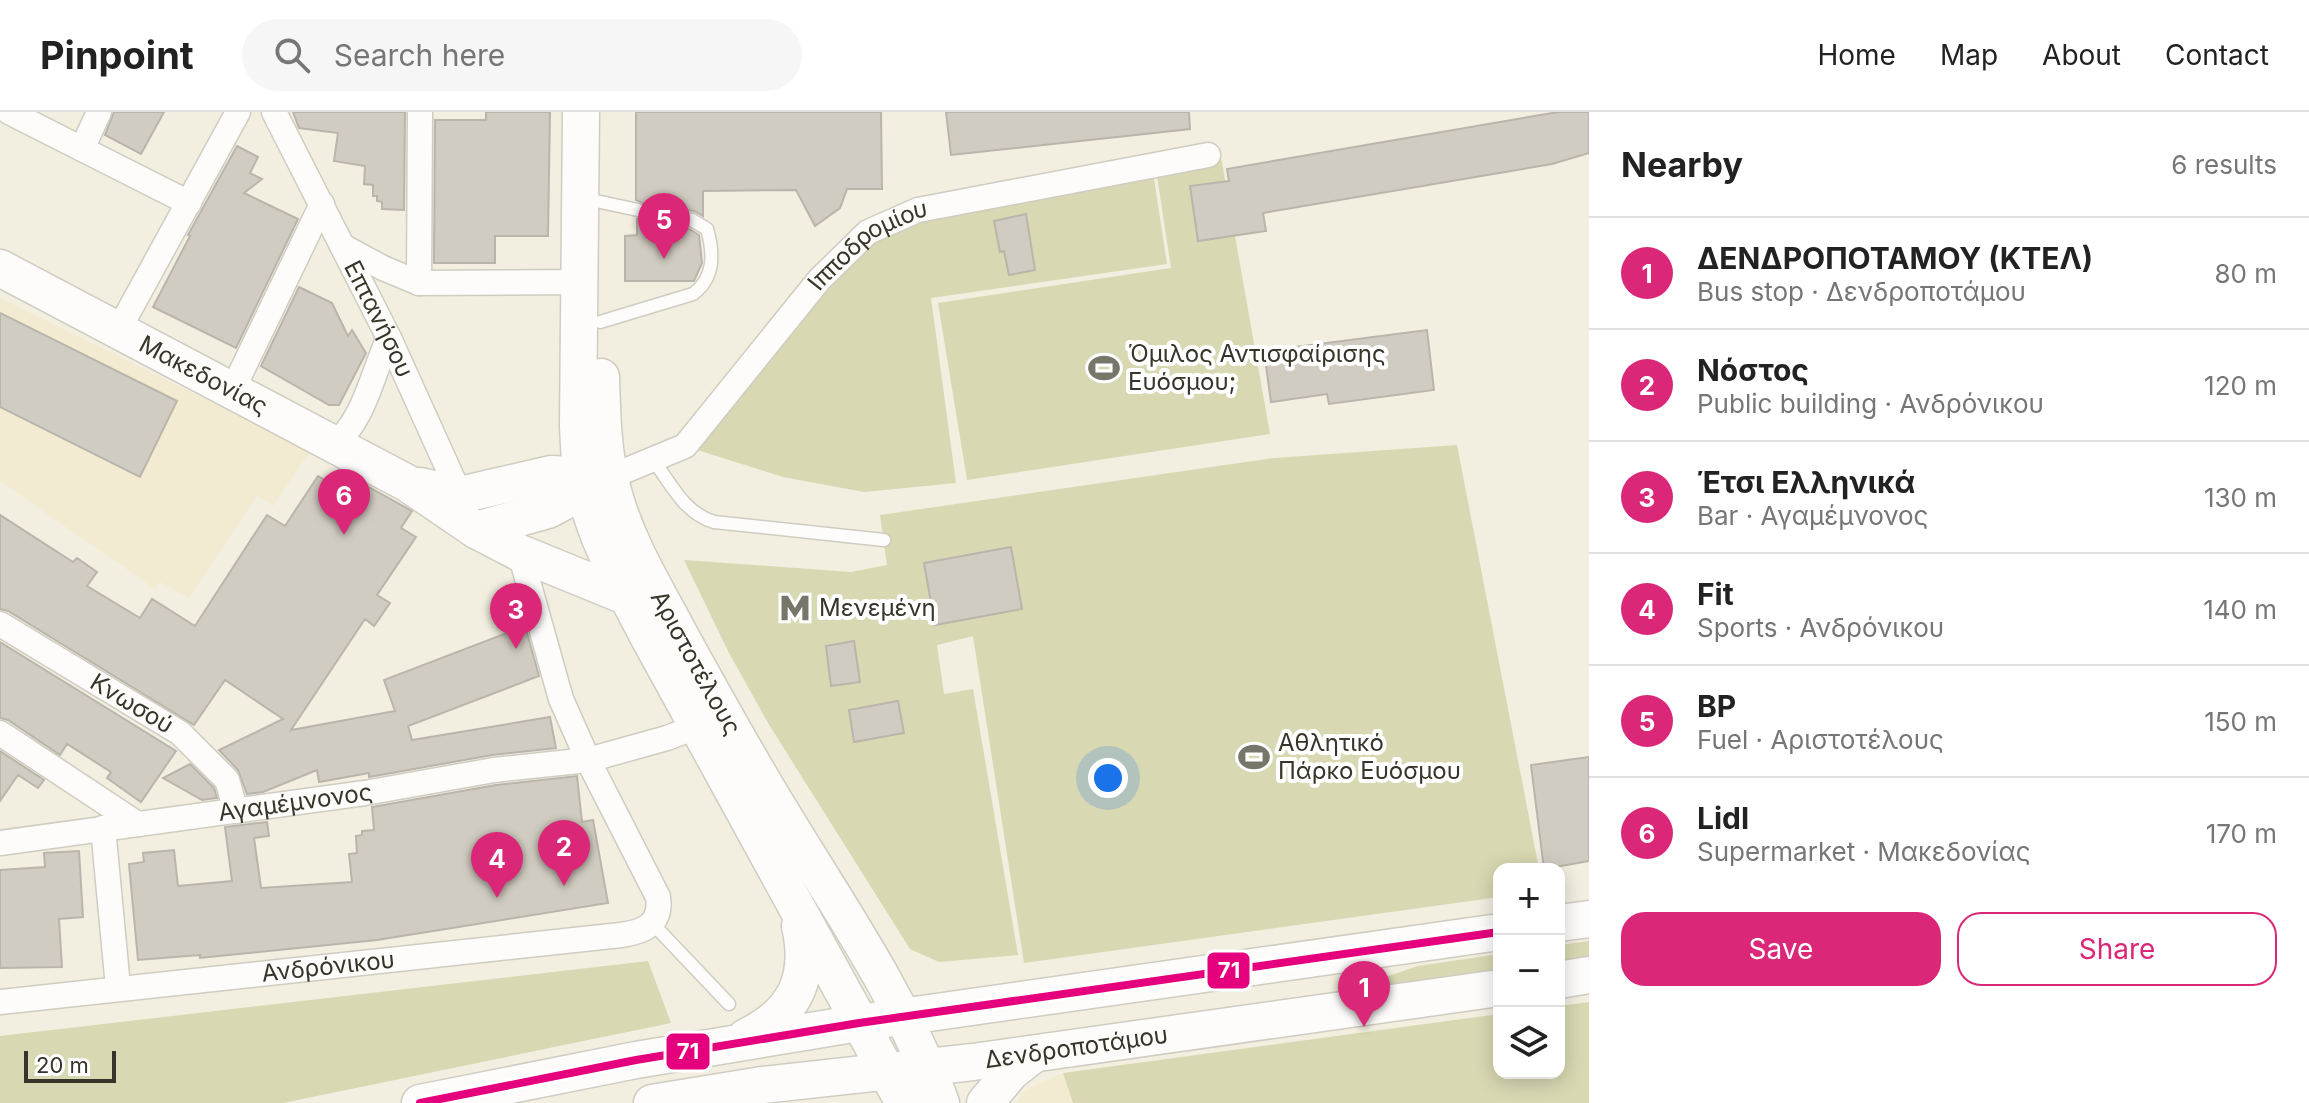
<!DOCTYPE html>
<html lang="en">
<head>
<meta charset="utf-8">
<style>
	:root { --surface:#fff; --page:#f6f6f6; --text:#222; --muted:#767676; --line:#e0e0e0; --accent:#db2777 }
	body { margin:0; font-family:Inter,sans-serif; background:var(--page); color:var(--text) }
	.controls { position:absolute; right:24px; bottom:24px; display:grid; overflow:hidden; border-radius:16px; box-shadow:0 4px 20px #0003 }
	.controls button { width:72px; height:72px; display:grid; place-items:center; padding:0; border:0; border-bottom:2px solid var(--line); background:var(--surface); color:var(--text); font:40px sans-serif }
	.scale { position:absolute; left:24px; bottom:20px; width:92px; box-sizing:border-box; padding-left:8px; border:4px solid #37352a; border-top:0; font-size:22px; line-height:28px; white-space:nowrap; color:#37352a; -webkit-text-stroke:6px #fff; paint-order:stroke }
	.you { position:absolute; left:1108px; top:666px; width:28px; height:28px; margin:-20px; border:6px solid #fff; border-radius:50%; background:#1a73e8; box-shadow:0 0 0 12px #1a73e833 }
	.badge { display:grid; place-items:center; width:52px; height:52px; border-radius:50%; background:var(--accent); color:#fff; font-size:26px; font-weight:700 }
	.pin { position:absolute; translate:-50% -66px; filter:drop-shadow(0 2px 4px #0008) }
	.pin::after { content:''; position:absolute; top:42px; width:28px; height:24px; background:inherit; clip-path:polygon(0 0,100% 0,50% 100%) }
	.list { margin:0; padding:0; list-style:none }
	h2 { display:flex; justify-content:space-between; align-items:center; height:104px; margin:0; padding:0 32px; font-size:34px }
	h2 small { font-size:26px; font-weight:400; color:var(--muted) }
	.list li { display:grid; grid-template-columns:52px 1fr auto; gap:24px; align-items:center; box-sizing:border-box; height:112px; padding:0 32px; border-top:2px solid var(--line) }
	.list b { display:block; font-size:30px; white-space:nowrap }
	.list p { margin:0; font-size:26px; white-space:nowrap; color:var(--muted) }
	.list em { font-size:26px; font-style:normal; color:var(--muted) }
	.actions { display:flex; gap:16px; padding:24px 32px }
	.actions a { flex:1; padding:18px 0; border:2px solid var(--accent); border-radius:24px; text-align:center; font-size:28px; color:var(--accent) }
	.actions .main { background:var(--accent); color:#fff }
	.icon { flex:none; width:44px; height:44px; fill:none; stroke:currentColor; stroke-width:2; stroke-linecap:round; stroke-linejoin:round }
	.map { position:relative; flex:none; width:1589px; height:991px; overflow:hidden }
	header { display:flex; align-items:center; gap:48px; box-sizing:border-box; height:112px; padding:0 40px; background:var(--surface); border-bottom:2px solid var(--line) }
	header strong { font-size:38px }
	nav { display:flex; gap:44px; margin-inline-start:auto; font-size:28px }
	.search { width:560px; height:72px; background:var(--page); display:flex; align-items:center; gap:20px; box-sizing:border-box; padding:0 28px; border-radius:44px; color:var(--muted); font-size:30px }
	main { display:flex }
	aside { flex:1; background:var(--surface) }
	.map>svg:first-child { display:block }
	.built { fill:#f2ebd2 }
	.green { fill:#d8d8b2 }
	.building { fill:#d1ccc1; stroke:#bab5ab; stroke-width:2 }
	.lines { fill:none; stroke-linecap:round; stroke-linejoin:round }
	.lane-casing { stroke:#cfccc1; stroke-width:15 }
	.street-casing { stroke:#cfccc1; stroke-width:27 }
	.secondary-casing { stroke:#cfccc1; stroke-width:39 }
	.lane { stroke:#fdfcfa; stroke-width:12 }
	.street { stroke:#fdfcfa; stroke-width:24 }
	.secondary { stroke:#fdfcfa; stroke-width:36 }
	.bus-1-casing { stroke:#fff; stroke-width:14 }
	.bus-1 { stroke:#e5007d; stroke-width:8 }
	.labels { text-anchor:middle; stroke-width:8; stroke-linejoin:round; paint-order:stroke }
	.street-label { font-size:24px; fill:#37352a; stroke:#fff }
	.poi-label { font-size:24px; fill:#37352a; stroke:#fff; text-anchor:start }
	.line-badge { stroke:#fff; stroke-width:3 }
	.badge-label { font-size:22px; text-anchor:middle; font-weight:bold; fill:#fff }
</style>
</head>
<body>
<header>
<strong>Pinpoint</strong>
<div class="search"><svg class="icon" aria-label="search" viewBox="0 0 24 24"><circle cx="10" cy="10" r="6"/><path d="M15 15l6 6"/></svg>Search here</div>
<nav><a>Home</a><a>Map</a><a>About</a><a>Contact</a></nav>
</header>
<main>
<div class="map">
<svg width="1589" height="991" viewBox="0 0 1589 991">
	<rect width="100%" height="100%" fill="#f2eee0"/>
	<path class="built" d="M0 186 310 339 273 394 257 384 189 486 160 470 155 477 0 369Z
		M1063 961 1073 991H1016L1025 978Z"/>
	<path class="green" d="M1221 45 1270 322 967 368 938 191 1171 156 1156 57Z
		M1152 54 1167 152 931 186 956 371 864 380 783 365 685 334 868 120Z
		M1457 333 1539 757H1499V785L1024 851 973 524 937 533 944 582 973 577 1018 843 939 850 910 837 768 611 728 539 684 448 851 460 887 453 880 403 1274 346Z
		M1589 829V846L1559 850V833Z
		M1499 842V858L1344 879 1418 854Z
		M648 849 671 911 283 991H0V924Z
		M1589 890V991H1073L1063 961 1499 902V961H1559V894Z"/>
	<path class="building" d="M114 0H164L141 42 105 23Z
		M293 0H405L404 98 382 97V90L377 89V84H373V73L364 72 365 54 334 49 338 21 299 16Z
		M486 0H550L548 124H495V151H434L435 8H486Z
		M636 0H881L882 77H847L840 96 815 114 796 78 703 79V104L694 99 670 95 663 98 660 103 664 111 689 117 699 123 702 151 694 169H625V124L637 123V107L644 105 647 99 645 92 636 88Z
		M946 0H1189L1190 17 951 43Z
		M1558 0H1589V41L1552 52 1263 101 1266 119 1198 129 1190 74 1229 69 1227 57Z
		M237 34 258 45 250 61 262 67 244 81 298 107 236 236 153 195 190 124 188 123Z
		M1026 102 1035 158 1009 163 1004 139 1000 140 994 109Z
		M299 175 332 191 348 224 352 218 366 241 339 293H329L261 254Z
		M0 201 177 289 140 365 0 295Z
		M1427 218 1434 278 1329 292 1327 282 1271 290 1264 239Z
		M338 358 412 399 401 416 416 425 377 483 390 491 374 514 365 507 291 618 395 599 384 568 525 514 539 564 408 614 412 628 550 605 556 636 492 643 369 665V661L319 670 317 658 263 680 247 682 238 658 219 638 283 607 225 568 194 613 8 499 0 497V403L73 450 77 446 97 460 87 474 140 506 152 487 195 514 267 403 285 414 318 364 330 371Z
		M1011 435 1022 497 935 513 924 451Z
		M854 529 860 570 831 574 826 534Z
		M0 530 176 639 141 690 107 666 111 660 67 632 60 643 8 608 0 606Z
		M898 589 904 621 854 630 849 598Z
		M0 639 44 668 38 676 18 663 0 689Z
		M1589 645V749L1544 757 1531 653Z
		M190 652 214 676 217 686 202 688 163 666Z
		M577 664 582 710 593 708 608 791 377 828 200 846V843L138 848 129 752 144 750 143 741 174 738 178 774 232 769 225 715 267 710 269 724 254 726 261 776 352 770 349 742 357 741 356 724 362 723V719L374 718 372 695 496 673Z
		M79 739 83 805 59 807 62 855 0 856V758L45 755 44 741Z"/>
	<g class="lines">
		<defs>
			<path id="lane" d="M582 86 638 98
				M600 210 693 182C715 166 714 141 707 117L692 108 669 104
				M654 349C671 372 684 401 714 410L884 428
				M653 812 729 892"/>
			<g id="street">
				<path d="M9 0 189 91"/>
				<path id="s1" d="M274 0 389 226 460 383"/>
				<path d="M82 37 99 0"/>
				<path d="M342 134 383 156 419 171 580 170"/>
				<path d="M419 171 420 0"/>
				<path d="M118 219 238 0"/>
				<path d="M232 279 322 92"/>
				<path d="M334 332C364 310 373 259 389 226"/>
				<path id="s2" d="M610 365 685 334 819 168 868 120 918 98 1208 43"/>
				<path id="s3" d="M0 512 180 621 227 668 236 699"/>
				<path d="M0 621 136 711"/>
				<path d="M103 716 118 875"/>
				<path id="s4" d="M0 731 365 681 494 658 588 648 667 626 709 610"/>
				<path id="s5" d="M0 890 621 823C644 820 662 812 658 785L588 648 561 587 520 441"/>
			</g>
			<g id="secondary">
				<path d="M581 0 578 314C579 330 579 347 582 364 591 420 622 474 648 524L904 991"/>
				<path id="s6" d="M0 156 407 371 476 418 520 441 628 485"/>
				<path id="s7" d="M601 265C602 303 603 343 613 379 627 432 657 479 682 527 714 585 746 643 781 700 838 794 903 887 941 991"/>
				<path d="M420 374 460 383 551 362 606 365"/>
				<path d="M476 418 548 398 604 368"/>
				<path d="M1559 811 1589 807"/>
				<path d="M1559 868 1589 863"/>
				<path d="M746 925C794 902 812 867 800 814"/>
				<path d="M420 991 636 948 859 911 1499 820"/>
				<path id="s8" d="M652 991 762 973 973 950 1499 876"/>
				<path d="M985 991 1011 960 1034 942"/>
			</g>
		</defs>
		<use href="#lane" class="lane-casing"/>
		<use href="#street" class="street-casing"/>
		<use href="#secondary" class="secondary-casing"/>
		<use href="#lane" class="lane"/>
		<use href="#street" class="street"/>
		<use href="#secondary" class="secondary"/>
		<defs>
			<path id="bus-1" d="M420 991 636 948 859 911 1499 820"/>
		</defs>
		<use href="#bus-1" class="bus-1-casing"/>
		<use href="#bus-1" class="bus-1"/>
	</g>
	<defs>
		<symbol id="stadium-bare" viewBox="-9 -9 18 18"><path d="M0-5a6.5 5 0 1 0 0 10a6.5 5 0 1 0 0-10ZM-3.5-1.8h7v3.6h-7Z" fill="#78766a" stroke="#fff" stroke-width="2.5" paint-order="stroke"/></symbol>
		<symbol id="metro-bare" viewBox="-9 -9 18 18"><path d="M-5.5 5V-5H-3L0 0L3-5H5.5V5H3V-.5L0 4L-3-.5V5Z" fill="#78766a" stroke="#fff" stroke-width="2.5" paint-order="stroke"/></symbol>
	</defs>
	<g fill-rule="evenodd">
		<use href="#stadium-bare" x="1082" y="234" width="44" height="44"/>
		<use href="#metro-bare" x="773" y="474" width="44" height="44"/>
		<use href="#stadium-bare" x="1232" y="623" width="44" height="44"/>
	</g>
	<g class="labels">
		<g class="street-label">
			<text dy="8" stroke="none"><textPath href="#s2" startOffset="356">Ιπποδρομίου</textPath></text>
			<text dy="8" stroke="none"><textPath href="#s1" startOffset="232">Επτανήσου</textPath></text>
			<text dy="8" stroke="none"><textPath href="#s6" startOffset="230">Μακεδονίας</textPath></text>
			<text dy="8" stroke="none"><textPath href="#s7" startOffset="306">Αριστοτέλους</textPath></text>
			<text dy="8" stroke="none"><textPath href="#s3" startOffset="154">Κνωσού</textPath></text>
			<text dy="8" stroke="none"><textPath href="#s4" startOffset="298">Αγαμέμνονος</textPath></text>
			<text dy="8" stroke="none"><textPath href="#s5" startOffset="330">Ανδρόνικου</textPath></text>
			<text dy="8" stroke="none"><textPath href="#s8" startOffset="428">Δενδροποτάμου</textPath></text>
		</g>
		<g class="poi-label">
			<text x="1128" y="250">Όμιλος Αντισφαίρισης<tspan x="1128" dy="28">Ευόσμου;</tspan></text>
			<text x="819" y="504">Μενεμένη</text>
			<text x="1278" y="639">Αθλητικό<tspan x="1278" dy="28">Πάρκο Ευόσμου</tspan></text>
		</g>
	</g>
	<g class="line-badge">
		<rect x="1206" y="839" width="45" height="39" rx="8" fill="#e5007d"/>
		<rect x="665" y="920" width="46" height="39" rx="8" fill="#e5007d"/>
	</g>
	<g class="badge-label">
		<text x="1229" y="866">71</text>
		<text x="688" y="947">71</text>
	</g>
</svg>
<div class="controls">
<button>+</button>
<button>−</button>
<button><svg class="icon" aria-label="layers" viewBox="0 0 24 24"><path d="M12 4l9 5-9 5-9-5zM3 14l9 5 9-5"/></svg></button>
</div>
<div class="scale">20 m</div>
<div class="you"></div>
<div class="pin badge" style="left:1364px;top:915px">1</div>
<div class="pin badge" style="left:564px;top:774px">2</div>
<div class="pin badge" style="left:516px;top:537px">3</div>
<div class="pin badge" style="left:497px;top:786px">4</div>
<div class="pin badge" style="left:664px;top:147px">5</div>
<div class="pin badge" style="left:344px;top:423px">6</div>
</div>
<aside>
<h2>Nearby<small>6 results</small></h2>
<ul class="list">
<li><span class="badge">1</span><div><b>ΔΕΝΔΡΟΠΟΤΑΜΟΥ (ΚΤΕΛ)</b><p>Bus stop · Δενδροποτάμου</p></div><em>80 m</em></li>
<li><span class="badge">2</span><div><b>Νόστος</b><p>Public building · Ανδρόνικου</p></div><em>120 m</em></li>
<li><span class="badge">3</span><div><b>Έτσι Ελληνικά</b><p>Bar · Αγαμέμνονος</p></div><em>130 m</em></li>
<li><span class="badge">4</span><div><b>Fit</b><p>Sports · Ανδρόνικου</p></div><em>140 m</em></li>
<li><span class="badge">5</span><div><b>BP</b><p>Fuel · Αριστοτέλους</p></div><em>150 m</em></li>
<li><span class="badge">6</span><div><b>Lidl</b><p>Supermarket · Μακεδονίας</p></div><em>170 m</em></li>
</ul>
<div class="actions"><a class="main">Save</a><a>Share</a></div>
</aside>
</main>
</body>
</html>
